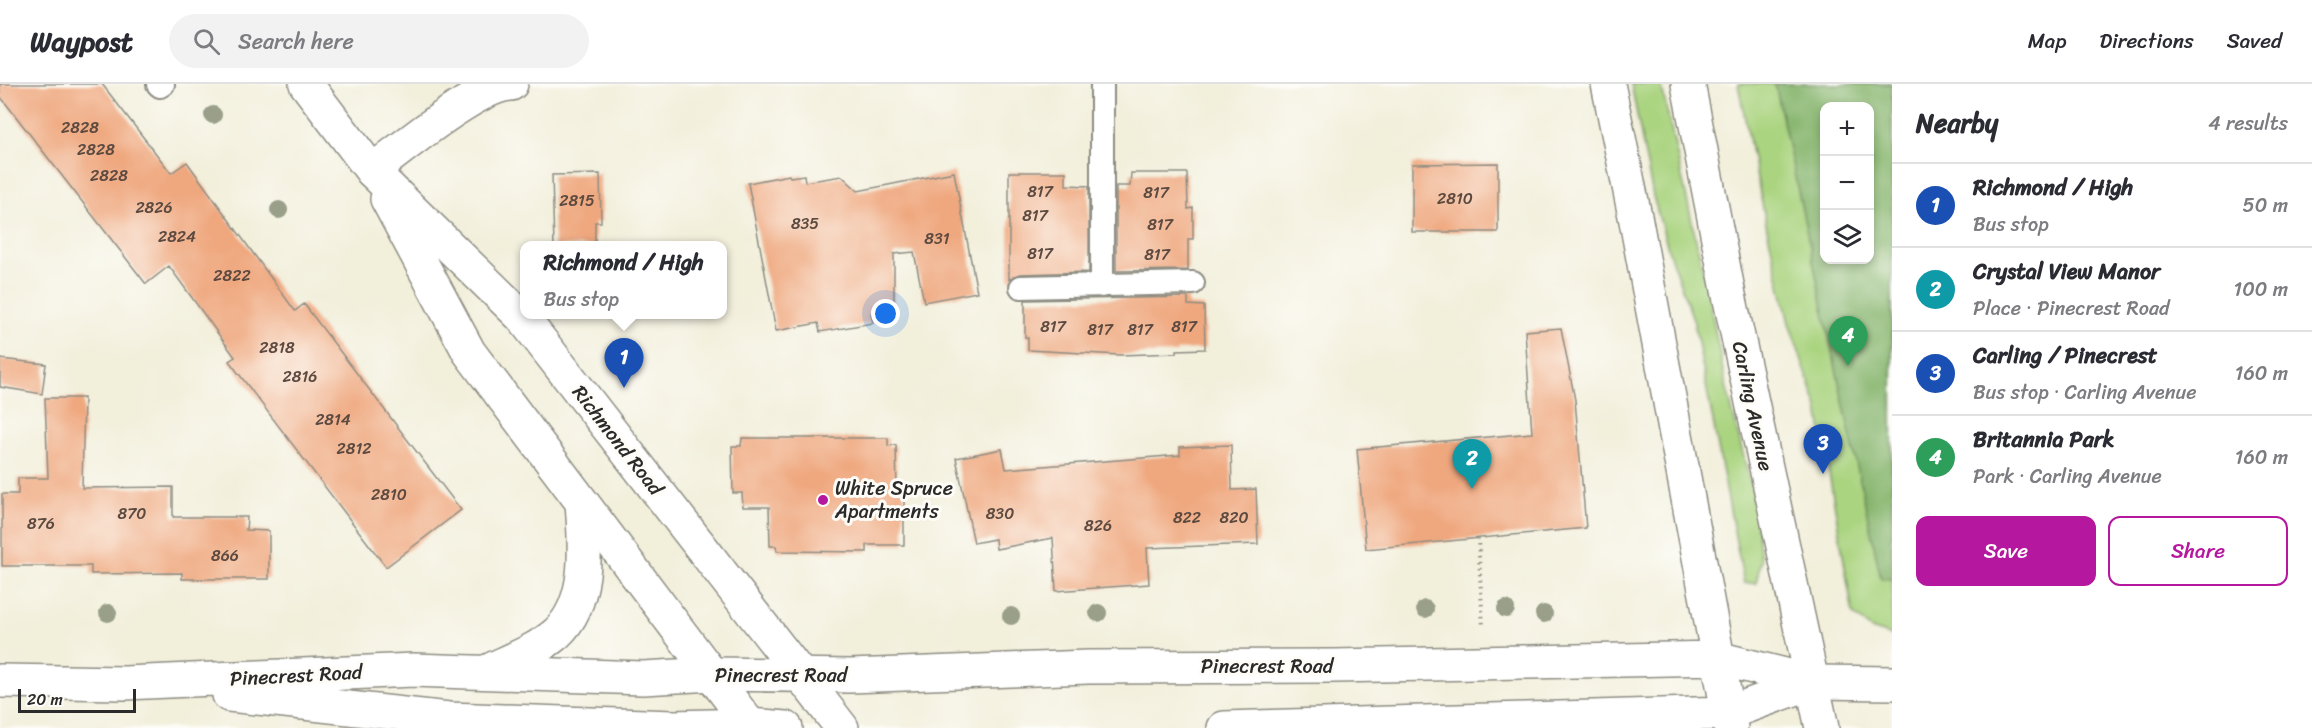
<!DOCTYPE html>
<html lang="en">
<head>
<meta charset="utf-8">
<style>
	:root { --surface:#fff; --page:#f2f2f3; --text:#2b2b33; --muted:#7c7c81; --line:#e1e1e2; --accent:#b5179e }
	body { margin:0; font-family:Sriracha,sans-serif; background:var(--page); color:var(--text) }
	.controls { position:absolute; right:18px; top:18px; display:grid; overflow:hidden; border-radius:12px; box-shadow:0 3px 9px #0003 }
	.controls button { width:54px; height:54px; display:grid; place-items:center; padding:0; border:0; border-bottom:2px solid var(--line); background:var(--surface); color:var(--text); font:30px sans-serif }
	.scale { position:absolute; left:18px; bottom:15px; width:118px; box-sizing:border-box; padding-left:6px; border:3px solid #2b2b2b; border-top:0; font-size:16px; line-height:21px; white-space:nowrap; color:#2b2b2b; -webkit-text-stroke:4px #fdfcf7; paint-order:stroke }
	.you { position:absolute; left:886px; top:230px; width:21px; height:21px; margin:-15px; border:4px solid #fff; border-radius:50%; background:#1a73e8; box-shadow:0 0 0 9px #1a73e833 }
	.badge { display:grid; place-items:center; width:39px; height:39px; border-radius:50%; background:var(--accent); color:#fff; font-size:20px; font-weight:700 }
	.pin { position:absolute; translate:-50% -50px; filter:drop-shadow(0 2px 3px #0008) }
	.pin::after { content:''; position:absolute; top:32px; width:21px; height:18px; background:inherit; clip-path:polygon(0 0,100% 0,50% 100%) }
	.popup { position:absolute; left:520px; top:157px; width:207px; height:78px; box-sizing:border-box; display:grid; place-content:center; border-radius:12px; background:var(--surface); filter:drop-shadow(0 2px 4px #0005); font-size:20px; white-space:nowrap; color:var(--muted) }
	.popup b { font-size:22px; color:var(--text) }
	.popup::after { content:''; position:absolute; left:50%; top:100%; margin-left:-12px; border:12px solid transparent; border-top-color:var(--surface) }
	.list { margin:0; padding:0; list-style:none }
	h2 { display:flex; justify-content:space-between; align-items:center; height:78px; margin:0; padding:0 24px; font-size:26px }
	h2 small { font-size:20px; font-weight:400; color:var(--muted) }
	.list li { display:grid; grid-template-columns:39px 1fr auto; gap:18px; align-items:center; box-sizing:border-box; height:84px; padding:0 24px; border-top:2px solid var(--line) }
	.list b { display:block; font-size:22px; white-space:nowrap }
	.list p { margin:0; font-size:20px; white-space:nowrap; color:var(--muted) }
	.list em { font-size:20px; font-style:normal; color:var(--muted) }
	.actions { display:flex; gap:12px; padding:18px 24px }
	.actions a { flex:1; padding:14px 0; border:2px solid var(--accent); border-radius:12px; text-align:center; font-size:21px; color:var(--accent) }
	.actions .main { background:var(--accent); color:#fff }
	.icon { flex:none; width:33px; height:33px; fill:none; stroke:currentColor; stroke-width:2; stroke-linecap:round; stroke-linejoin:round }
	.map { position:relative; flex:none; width:1892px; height:644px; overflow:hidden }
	header { display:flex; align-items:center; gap:36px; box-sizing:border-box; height:84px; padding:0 30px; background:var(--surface); border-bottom:2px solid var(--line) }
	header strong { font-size:28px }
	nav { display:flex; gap:33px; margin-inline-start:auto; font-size:21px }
	.search { width:420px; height:54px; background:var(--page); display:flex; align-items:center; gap:15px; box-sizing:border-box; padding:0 21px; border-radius:33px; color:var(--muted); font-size:22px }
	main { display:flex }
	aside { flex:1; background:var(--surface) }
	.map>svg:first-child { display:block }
	.green { fill:#aad480; stroke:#6a8056; stroke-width:1.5; fill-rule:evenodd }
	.forest { fill:#87b66e; stroke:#59704c; stroke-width:1.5; fill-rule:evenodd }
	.building { fill:#efa77e }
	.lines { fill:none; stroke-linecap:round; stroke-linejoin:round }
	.service-casing { stroke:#8e8d83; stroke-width:26 }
	.minor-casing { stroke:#8e8d83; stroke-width:36 }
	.secondary-casing { stroke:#8e8d83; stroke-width:36 }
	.primary-casing { stroke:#8e8d83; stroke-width:36 }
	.path { stroke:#8e8d83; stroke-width:4; stroke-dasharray:1.5 4.5; stroke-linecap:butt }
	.service { stroke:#fff; stroke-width:22 }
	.minor { stroke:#fff; stroke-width:33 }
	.secondary { stroke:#fff; stroke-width:33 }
	.primary { stroke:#fff; stroke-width:33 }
	.tree { fill:#999f88 }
	.poi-dot { fill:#b5179e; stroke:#fdfcf7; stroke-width:2 }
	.labels { text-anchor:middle; stroke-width:6; stroke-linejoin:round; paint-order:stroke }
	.number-label { font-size:16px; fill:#5c4a40 }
	.street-label { font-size:20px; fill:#2b2b2b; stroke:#fdfcf7 }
	.poi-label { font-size:20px; fill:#2b2b2b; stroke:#fdfcf7; text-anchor:start }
</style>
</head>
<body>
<header>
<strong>Waypost</strong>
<div class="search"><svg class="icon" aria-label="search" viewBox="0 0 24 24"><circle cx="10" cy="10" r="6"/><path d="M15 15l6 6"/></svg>Search here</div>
<nav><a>Map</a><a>Directions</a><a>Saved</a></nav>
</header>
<main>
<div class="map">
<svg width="1892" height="644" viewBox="0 0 1892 644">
	<rect width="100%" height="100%" fill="#fdfcf7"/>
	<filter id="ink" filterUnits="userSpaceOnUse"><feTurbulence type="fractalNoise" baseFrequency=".0167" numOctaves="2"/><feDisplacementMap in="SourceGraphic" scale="12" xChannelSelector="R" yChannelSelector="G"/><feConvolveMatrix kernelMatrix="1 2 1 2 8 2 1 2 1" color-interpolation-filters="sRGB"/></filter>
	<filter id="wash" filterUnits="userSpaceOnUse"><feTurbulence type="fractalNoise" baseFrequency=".008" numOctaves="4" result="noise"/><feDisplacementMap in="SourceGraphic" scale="24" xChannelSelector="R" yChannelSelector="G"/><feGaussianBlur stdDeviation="1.35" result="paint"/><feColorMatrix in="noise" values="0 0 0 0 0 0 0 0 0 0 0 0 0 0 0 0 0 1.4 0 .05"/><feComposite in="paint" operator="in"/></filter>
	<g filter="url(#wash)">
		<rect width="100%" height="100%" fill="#f2efdb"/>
		<path class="green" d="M1631 0H1661L1706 200 1725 297 1754 415 1761 477 1756 499H1744L1694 238 1669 168 1653 112Z
			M1738 0H1892V552L1871 545 1853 530 1818 324 1789 239 1768 149ZM1824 22H1870V176H1824Z"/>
		<path class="forest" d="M1775 0H1892V495H1881ZM1824 22H1870V176H1824Z"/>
		<g id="blocks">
			<path class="building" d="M0 0H102L171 89 187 78 295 227 304 220 461 426 386 483 229 277 235 273 169 182 146 200 0 12Z
				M1498 79V148H1412V80Z
				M954 88 977 208 924 218 914 168 894 170V224L871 229 873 239 820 248 818 239 776 247 748 99 789 91 790 93 804 91 805 98 842 92 858 107Z
				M1009 88H1066V101L1089 102V188L1021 190 1014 192 1009 196Z
				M1131 89H1187L1188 125 1193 124V155H1188V186L1116 187V102H1130Z
				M600 90 601 138H595V162H554L552 91Z
				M1188 213V221L1204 222 1205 265 1177 266V269L1120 271 1028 266V254L1025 253V216Z
				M1561 244 1575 316 1586 444 1366 465 1357 365 1532 349 1525 247Z
				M0 275 46 280 42 310 0 303Z
				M45 314H84L82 404 173 403V433H247L246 446 269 447V495H182V489L91 490V482H2V410H18V394H48Z
				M742 354H888V362L896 361 897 406 904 405V461H867V468L777 467 776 462H770L769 423H743L742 409H733L732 362H741Z
				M1231 361 1232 406 1256 405 1258 460 1147 464 1149 500 1056 507 1053 454 996 465 995 455 974 459 956 374 1002 365 1006 385 1180 371V363Z"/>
		</g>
	</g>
	<g filter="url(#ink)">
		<use href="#blocks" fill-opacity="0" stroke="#8e8d83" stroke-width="1.5"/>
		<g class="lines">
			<defs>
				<path id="service" d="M158 0 160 2 163 0
					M1102 0V202
					M1021 203 1193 199"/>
				<path id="minor" d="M372 87C401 65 478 1 511 0
					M1813 598 1892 599"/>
				<path id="secondary" d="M1608 0 1636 137 1731 644
					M1688 0 1729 211 1822 644
					M0 597 125 599 413 586 643 594 712 590 850 592 1088 583 1335 582 1717 574 1813 598
					M229 611 449 635 673 643 750 641 786 644
					M1224 644 1728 629 1813 598"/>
				<path id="primary" d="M306 0 372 87 522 233 842 644
					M387 115 469 268 752 644
					M488 587C511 576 538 566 557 549 591 517 585 460 582 418"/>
			</defs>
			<use href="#service" class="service-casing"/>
			<use href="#minor" class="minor-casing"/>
			<use href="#secondary" class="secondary-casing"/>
			<use href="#primary" class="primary-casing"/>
			<path class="path" d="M1478 454 1483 543"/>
			<use href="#service" class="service"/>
			<use href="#minor" class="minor"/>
			<use href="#secondary" class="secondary"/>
			<use href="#primary" class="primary"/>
		</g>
		<g class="tree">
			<circle cx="213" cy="31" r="9"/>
			<circle cx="279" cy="126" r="9"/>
			<circle cx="1425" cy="525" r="9"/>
			<circle cx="1506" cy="525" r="9"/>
			<circle cx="108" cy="529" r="9"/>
			<circle cx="1098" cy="529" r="9"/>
			<circle cx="1544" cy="530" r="9"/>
			<circle cx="1011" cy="532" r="9"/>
		</g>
	</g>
	<circle class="poi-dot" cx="823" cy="416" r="6"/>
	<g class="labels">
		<g class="number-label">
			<text x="80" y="49">2828</text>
			<text x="96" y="71">2828</text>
			<text x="109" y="97">2828</text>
			<text x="1040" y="113">817</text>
			<text x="1156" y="114">817</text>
			<text x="1455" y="120">2810</text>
			<text x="577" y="122">2815</text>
			<text x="154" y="129">2826</text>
			<text x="1035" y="137">817</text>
			<text x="805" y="145">835</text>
			<text x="1160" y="146">817</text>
			<text x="177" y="158">2824</text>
			<text x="937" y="160">831</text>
			<text x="1040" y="175">817</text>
			<text x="1157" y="176">817</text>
			<text x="232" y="197">2822</text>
			<text x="1053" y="248">817</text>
			<text x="1184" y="248">817</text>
			<text x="1100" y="251">817</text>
			<text x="1140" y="251">817</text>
			<text x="277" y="269">2818</text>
			<text x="300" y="298">2816</text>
			<text x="333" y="341">2814</text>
			<text x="354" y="370">2812</text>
			<text x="389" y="416">2810</text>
			<text x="132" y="435">870</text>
			<text x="1000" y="435">830</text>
			<text x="1187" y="439">822</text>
			<text x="1234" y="439">820</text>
			<text x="41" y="445">876</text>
			<text x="1098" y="447">826</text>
			<text x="225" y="477">866</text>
		</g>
		<g class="street-label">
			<text transform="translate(1753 322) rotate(78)" y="7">Carling Avenue</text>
			<text transform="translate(618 356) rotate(52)" y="7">Richmond Road</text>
			<text x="1267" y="589">Pinecrest Road</text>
			<text transform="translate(296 591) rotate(-3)" y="7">Pinecrest Road</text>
			<text x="781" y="598">Pinecrest Road</text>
		</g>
		<g class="poi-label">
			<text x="835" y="411">White Spruce<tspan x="835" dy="23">Apartments</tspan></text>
		</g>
	</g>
</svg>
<div class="controls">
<button>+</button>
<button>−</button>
<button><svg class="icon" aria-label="layers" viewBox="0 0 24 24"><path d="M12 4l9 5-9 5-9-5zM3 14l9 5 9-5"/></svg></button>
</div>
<div class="scale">20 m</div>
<div class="you"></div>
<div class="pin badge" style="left:624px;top:304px;background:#1a4fb4">1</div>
<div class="popup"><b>Richmond / High</b>Bus stop</div>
<div class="pin badge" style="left:1472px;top:405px;background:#0f9aa8">2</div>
<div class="pin badge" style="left:1823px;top:390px;background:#1a4fb4">3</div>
<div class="pin badge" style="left:1848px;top:282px;background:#2e9e5b">4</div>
</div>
<aside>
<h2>Nearby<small>4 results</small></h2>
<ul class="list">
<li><span class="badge" style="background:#1a4fb4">1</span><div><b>Richmond / High</b><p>Bus stop</p></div><em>50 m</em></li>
<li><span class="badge" style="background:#0f9aa8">2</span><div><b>Crystal View Manor</b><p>Place · Pinecrest Road</p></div><em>100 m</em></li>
<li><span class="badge" style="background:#1a4fb4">3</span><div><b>Carling / Pinecrest</b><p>Bus stop · Carling Avenue</p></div><em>160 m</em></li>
<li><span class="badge" style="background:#2e9e5b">4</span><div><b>Britannia Park</b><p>Park · Carling Avenue</p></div><em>160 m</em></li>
</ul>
<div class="actions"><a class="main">Save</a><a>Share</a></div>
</aside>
</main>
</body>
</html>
